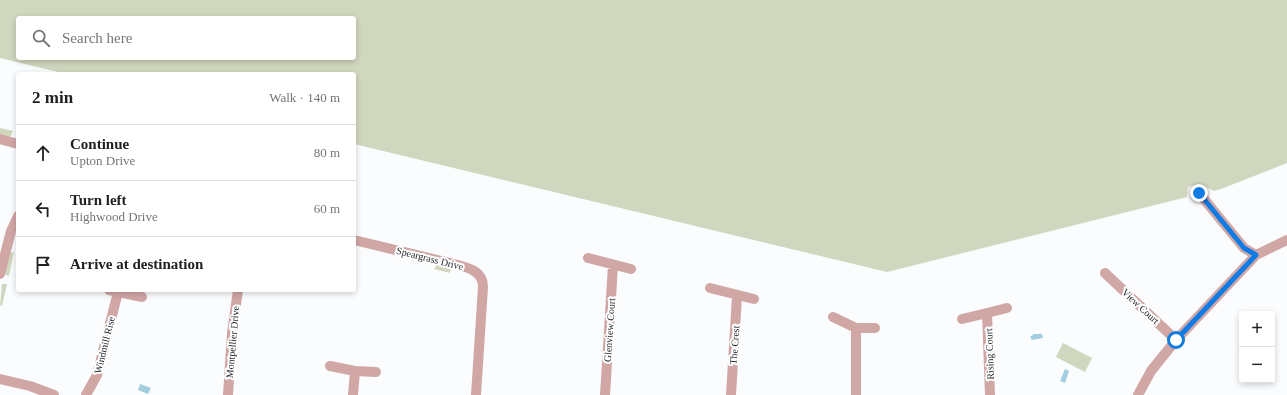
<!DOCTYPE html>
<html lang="en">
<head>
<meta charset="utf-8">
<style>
	:root { --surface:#fff; --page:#f6f6f6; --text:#202124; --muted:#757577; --line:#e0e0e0 }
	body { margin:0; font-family:Georgia,serif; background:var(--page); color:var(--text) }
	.controls { position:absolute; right:12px; bottom:12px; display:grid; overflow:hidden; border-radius:4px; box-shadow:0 2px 6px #0003 }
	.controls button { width:36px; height:36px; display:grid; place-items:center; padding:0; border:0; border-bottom:1px solid var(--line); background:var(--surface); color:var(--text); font:20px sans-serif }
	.stop { position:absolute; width:12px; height:12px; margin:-9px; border:3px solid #0f7be3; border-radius:50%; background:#fff }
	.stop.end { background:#0f7be3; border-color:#fff; box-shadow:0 1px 4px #0008 }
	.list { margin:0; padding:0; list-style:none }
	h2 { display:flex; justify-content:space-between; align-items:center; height:52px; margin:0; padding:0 16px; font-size:17px }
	h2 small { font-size:13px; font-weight:400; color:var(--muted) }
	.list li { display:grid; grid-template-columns:26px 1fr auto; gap:12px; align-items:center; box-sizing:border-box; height:56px; padding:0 16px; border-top:1px solid var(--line) }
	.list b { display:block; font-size:15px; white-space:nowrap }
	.list p { margin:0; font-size:13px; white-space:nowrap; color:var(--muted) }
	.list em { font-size:13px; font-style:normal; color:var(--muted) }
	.icon { flex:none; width:22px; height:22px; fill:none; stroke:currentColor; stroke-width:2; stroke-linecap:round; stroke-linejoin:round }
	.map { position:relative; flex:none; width:1287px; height:395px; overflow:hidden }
	.search { position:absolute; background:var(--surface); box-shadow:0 2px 6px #0003; left:16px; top:16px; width:340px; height:44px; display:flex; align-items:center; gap:10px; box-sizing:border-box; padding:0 14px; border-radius:4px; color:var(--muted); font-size:15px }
	.panel { position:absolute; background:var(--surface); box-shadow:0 2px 6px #0003; left:16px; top:72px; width:340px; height:220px; border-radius:4px }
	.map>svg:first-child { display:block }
	.green { fill:#d1d7be; fill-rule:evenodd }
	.water { fill:#a3cedf }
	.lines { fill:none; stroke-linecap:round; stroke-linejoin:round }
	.minor { stroke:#d1a7a6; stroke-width:10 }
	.route { stroke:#0f7be3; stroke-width:5 }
	.labels { text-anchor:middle; stroke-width:4; stroke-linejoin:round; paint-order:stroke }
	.street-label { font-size:10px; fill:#1b1e21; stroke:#fff }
</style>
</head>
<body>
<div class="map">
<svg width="1287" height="395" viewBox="0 0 1287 395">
	<rect width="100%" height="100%" fill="#fafcfe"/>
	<path class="green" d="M0 0H1287V163L1221 189 1214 191 1200 184 1188 187 1187 197 887 272 354 144V74H66L0 58ZM18 18H354V58H18Z
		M0 128 13 131 10 137 0 135Z
		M14 252 9 276 4 274 9 253Z
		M437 264 451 267 450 273 434 269Z
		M2 284H7L2 306 0 305Z
		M1063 343 1092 358 1085 372 1056 357Z"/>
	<path class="water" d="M1034 334H1042L1043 338 1032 340 1030 337Z
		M1065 369 1069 371 1065 383 1060 381Z
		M140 384 151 388 148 394 138 390Z"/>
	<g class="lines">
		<path class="minor" d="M0 139 18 144
			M1199 193 1244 248 1256 255 1287 240
			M354 240 458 265C470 268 483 272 483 287L476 395
			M588 258 631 269
			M1105 273 1176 340
			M0 274 11 231 18 216
			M710 288 754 299
			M109 290 142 297
			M987 313 1007 308
			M833 317 856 328V395
			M962 319 987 313 990 395
			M856 328H875
			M330 366 355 371 353 395
			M355 371 376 372
			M0 379 30 386 54 395
			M86 395 97 375 118 292
			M228 395 232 333 238 290
			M605 395 613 265
			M731 395 737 296
			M1138 395 1151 371 1176 340 1256 255"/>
	</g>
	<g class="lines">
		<path class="route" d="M1176 340 1256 255 1244 248 1199 193"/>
	</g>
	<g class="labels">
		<g class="street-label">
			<text transform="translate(430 258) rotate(14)" y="4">Speargrass Drive</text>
			<text transform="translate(1141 306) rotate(43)" y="4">View Court</text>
			<text transform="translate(609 330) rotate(-86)" y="4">Glenview Court</text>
			<text transform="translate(232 342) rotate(-85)" y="4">Montpellier Drive</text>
			<text transform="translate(104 345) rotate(-76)" y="4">Windmill Rise</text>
			<text transform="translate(734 345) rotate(-86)" y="4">The Crest</text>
			<text transform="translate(989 354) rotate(-92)" y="4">Rising Court</text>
		</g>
	</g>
</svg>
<div class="controls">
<button>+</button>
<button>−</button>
</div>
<div class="stop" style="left:1176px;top:340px"></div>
<div class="stop end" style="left:1199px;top:193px"></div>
<div class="search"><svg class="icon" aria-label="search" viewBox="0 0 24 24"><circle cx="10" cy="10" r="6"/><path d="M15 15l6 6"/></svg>Search here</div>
<section class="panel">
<h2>2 min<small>Walk · 140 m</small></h2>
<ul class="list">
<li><svg class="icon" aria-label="ahead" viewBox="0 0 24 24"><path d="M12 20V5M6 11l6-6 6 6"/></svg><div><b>Continue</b><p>Upton Drive</p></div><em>80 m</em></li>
<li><svg class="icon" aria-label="left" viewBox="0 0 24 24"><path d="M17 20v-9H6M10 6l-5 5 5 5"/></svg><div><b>Turn left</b><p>Highwood Drive</p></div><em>60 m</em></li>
<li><svg class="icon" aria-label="arrive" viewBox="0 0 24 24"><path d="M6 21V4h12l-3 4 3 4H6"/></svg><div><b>Arrive at destination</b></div></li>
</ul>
</section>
</div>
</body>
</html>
